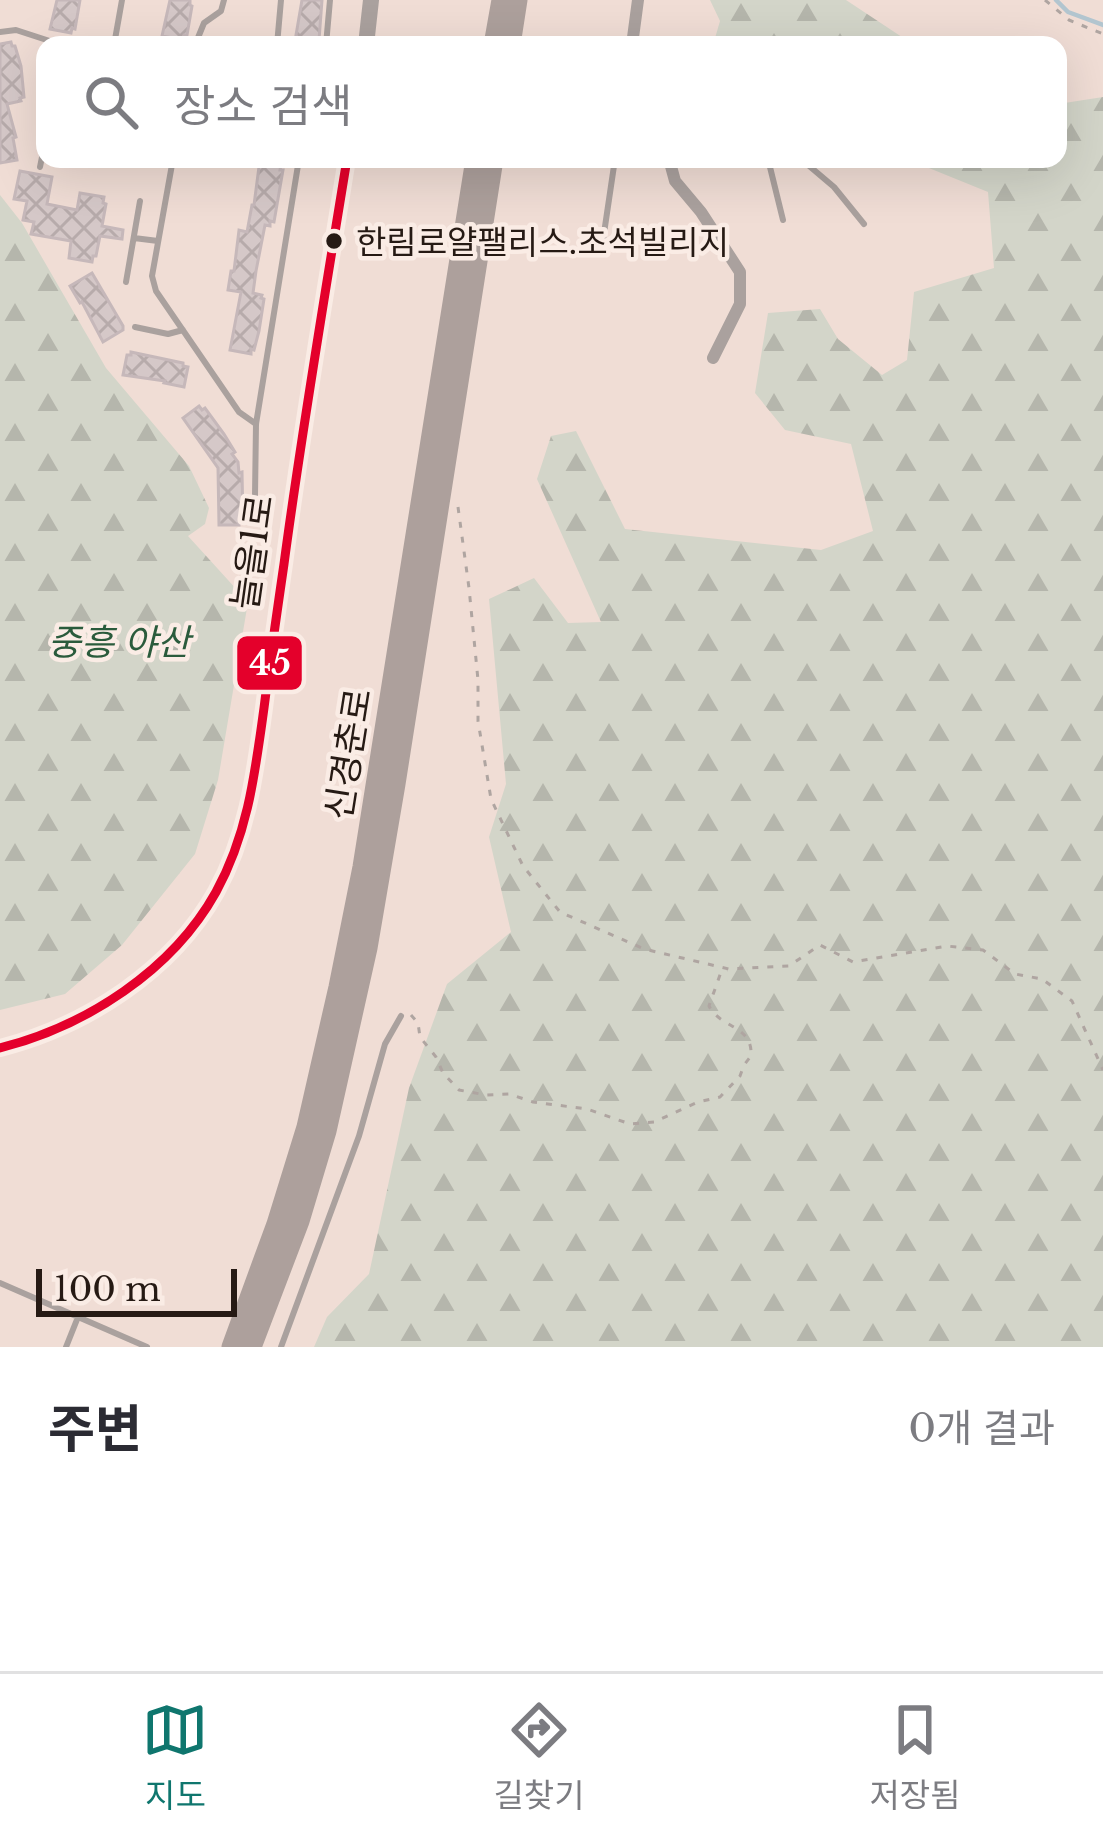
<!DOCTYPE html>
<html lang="ko">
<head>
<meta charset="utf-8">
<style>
	:root { --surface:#fff; --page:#f7f7f7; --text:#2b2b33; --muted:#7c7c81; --line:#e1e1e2; --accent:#0f766e }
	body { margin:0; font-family:"Libre Baskerville","Noto Sans KR",serif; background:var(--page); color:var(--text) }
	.scale { position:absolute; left:36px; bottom:30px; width:201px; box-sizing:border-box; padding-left:12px; border:6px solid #261a14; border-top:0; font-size:33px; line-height:42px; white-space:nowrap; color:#261a14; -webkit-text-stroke:9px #faece5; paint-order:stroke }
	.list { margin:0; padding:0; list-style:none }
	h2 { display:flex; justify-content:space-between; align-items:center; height:156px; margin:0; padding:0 48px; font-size:51px }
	h2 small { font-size:39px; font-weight:400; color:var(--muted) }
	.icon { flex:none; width:66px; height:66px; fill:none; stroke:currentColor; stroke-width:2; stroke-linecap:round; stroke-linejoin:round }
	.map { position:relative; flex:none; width:1103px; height:1347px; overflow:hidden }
	.search { position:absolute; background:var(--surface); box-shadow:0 12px 48px #0002; left:36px; right:36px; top:36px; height:132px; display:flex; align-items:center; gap:30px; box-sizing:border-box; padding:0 42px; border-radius:24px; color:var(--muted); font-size:45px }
	.sheet { height:324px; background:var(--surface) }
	nav { display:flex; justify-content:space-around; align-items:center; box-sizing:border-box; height:168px; border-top:3px solid var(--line); background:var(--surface); font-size:33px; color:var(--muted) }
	nav a { display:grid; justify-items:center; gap:6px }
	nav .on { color:var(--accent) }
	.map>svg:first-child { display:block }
	.forest { fill:url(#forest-firs) }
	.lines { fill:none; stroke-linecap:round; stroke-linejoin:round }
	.stream { stroke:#b2c5cf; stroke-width:4.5 }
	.building { fill:url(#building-cross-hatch); stroke:#c6b8ba; stroke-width:3 }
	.path { stroke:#afa5a1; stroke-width:3; stroke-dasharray:6 9; stroke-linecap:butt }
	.service { stroke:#aaa19e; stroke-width:6 }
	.minor { stroke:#aaa19e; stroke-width:12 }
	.tertiary { stroke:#aaa19e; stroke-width:16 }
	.trunk { stroke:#ada09c; stroke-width:21 }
	.bus-1-casing { stroke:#faece5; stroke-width:18 }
	.bus-1 { stroke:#e4002b; stroke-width:9 }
	.bus-dot { fill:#261a14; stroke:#faece5; stroke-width:4.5 }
	.labels { text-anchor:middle; stroke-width:9; stroke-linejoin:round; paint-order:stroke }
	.bus-label { font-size:33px; fill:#261a14; stroke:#faece5; text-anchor:start }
	.street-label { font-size:36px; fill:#261a14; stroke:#faece5 }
	.park-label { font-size:36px; font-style:italic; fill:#2a5b3c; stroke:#faece5 }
	.line-badge { stroke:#faece5; stroke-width:4.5 }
	.badge-label { font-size:33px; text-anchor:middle; font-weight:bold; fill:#fff }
</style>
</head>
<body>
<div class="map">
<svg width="1103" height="1347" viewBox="0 0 1103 1347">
	<defs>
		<pattern id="forest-firs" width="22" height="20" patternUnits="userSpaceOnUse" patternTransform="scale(3)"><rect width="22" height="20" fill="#d3d5c9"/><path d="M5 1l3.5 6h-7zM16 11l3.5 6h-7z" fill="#b5b6ac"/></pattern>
		<pattern id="building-cross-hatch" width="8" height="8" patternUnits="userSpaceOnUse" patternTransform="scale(3)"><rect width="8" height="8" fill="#d5c8c8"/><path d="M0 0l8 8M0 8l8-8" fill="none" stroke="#b7abab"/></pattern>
	</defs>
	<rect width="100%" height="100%" fill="#f0ddd5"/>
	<path class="forest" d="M710 0H846L914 45H713L720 21Z
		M1103 97V1347H314L327 1317 369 1274 409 1088 447 984 511 932 489 837 506 784 489 599 534 578 568 623 601 622 537 479 551 436 576 431 625 529 821 550 873 531 851 444 785 430 755 393 768 313 820 309 838 339 882 375 907 360 914 292 994 268 988 192 919 164 917 159H1058V104Z
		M0 195 22 223 106 368 189 466 209 508 205 524 188 536 248 602 218 780 195 854 122 945 65 994 0 1010Z"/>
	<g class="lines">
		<path class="stream" d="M1056 0 1068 12 1103 25"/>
	</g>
	<path class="building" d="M57 0H80L75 29 72 28 71 33 50 29Z
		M170 0H190V5L192 6 187 35H184L183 40 162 36Z
		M302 0H322L319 40H316L315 44 295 41Z
		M11 42 12 46H15L21 66 24 97 20 98 21 101 7 104 16 137 13 138 17 160 0 163V44Z
		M260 159H282L280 170H283L274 222 270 221V226L265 225 256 271 253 293 262 295 261 298 264 299 259 331 254 350 251 349V354L230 350 241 292 228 290 231 271H234L239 230 247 232 252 205H254Z
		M20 171 52 177 47 204 77 210 80 193 104 197 103 203 106 204 102 226 123 230 122 239 100 236 96 256H93L92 262 69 258 71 241 31 234 34 222 23 220 27 201 14 199Z
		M92 273 123 326V330L103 342 82 302 80 303 70 286Z
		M131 352 183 363V366L188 367 184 387 164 383 165 381 123 375 127 355H131Z
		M199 406 202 410 205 408 224 434 235 452 232 454 238 462 239 473 242 472 243 521H239V525H219L218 468 183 418Z"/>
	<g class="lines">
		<path class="path" d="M1045 0 1069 20 1103 34
			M458 507 469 588 478 680V721L491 799 523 866 560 912 644 949 729 969 789 966 820 945 853 962 947 946 983 950 1015 974 1042 979 1072 1001 1103 1070
			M411 1015 418 1023 420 1037 436 1057 443 1073 459 1090 486 1095 509 1094 533 1102 587 1109 630 1124 654 1122 698 1102 720 1097 740 1076 744 1065 751 1056C753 1025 721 1029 709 1006L721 972 727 970"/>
		<path class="service" d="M0 32 16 30 62 45
			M114 45 122 0
			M195 45 204 23 221 11 224 0
			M277 45 281 0
			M326 45 330 0
			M173 159 152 276 156 291 239 412 256 424
			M615 159 603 240 615 249
			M768 159 783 220
			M801 159 834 187 864 224
			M40 167 45 142
			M134 238 158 241
			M126 282 140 201
			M135 327 168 334 183 330
			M255 495 256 424 299 159
			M0 1283 147 1347
			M66 1347 78 1317
			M281 1347 359 1136 385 1044 401 1016"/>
		<path class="minor" d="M632 45 638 0
			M669 159 675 181 701 212 740 272V304L713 358"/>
		<path class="tertiary" d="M366 45 371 0
			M0 1048C86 1026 172 971 216 892 248 834 255 773 264 708 270 660 277 612 284 564 302 429 325 294 347 159"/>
		<path class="trunk" d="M494 45 502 0
			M510 45 517 0
			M232 1347 277 1224 307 1127 339 987 363 867 476 159
			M251 1347 299 1221 326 1131 367 948 395 784 493 159"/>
		<defs>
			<path id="bus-1" d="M0 1048C86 1026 172 971 216 892 248 834 255 773 264 708 270 660 277 612 284 564 302 429 325 294 347 159"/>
		</defs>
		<use href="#bus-1" class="bus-1-casing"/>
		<use href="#bus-1" class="bus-1"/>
	</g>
	<circle class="bus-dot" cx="334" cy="241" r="10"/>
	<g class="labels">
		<g class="bus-label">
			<text x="356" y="254">한림로얄팰리스.초석빌리지</text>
		</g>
		<g class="street-label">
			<text transform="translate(252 552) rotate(-82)" y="13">늘을1로</text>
			<text transform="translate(348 754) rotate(-81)" y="13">신경춘로</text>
		</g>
		<g class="park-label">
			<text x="119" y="655">중흥 야산</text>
		</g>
	</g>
	<rect class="line-badge" x="235" y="634" width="69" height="58" rx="12" fill="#e4002b"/>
	<g class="badge-label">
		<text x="270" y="675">45</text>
	</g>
</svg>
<div class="scale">100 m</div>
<div class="search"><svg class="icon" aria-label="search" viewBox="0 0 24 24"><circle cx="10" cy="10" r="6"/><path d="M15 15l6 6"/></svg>장소 검색</div>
</div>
<section class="sheet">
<h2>주변<small>0개 결과</small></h2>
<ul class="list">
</ul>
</section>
<nav>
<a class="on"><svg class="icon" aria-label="map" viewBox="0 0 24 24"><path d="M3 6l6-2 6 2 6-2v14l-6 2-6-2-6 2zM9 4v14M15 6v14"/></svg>지도</a>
<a><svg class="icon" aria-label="directions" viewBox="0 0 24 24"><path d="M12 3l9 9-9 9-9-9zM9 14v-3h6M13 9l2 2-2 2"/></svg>길찾기</a>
<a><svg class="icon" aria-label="saved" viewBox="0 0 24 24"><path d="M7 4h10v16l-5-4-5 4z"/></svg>저장됨</a>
</nav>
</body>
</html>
